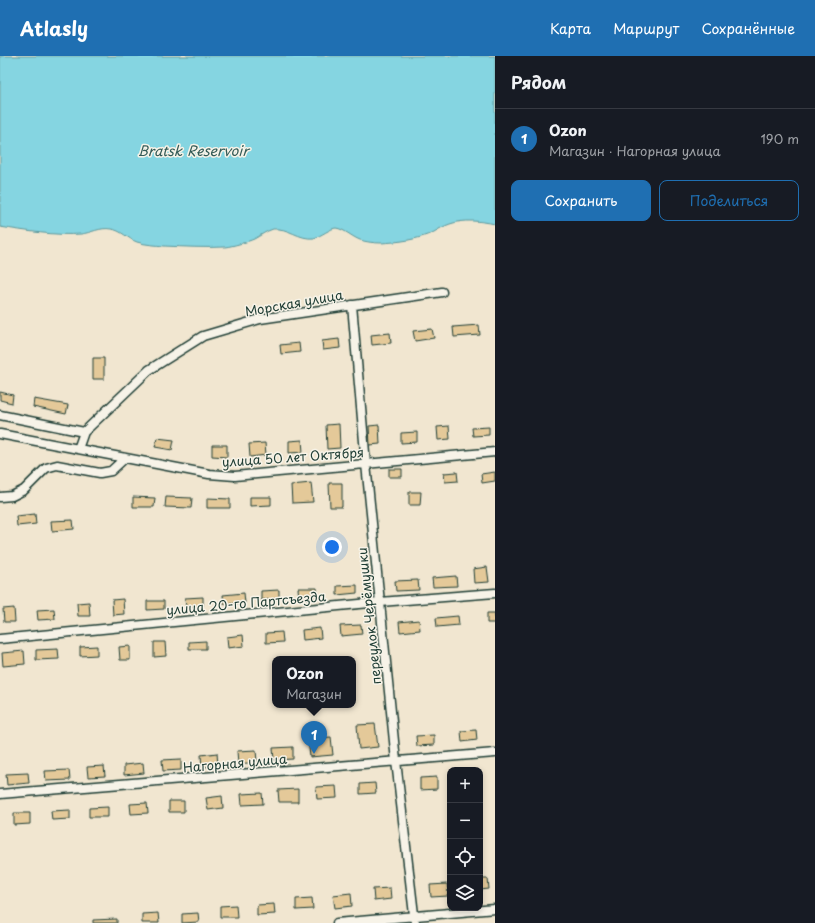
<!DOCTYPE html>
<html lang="ru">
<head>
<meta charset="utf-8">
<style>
	:root { --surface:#171b24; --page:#20242c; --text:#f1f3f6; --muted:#9ea1a6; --line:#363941; --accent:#1f6fb2 }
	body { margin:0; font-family:"Playpen Sans",sans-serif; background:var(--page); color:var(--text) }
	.controls { position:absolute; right:12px; bottom:12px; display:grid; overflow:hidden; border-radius:8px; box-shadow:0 2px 6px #0003 }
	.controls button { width:36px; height:36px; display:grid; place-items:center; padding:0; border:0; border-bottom:1px solid var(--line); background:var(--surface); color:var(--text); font:20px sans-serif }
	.you { position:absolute; left:332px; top:491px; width:14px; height:14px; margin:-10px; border:3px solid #fff; border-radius:50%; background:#1a73e8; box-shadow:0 0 0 6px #1a73e833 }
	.badge { display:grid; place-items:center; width:26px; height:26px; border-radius:50%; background:var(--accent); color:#fff; font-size:13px; font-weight:700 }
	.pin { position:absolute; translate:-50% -33px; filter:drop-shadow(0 1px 2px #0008) }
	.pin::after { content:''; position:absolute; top:21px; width:14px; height:12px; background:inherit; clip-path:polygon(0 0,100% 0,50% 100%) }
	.popup { position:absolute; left:272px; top:600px; width:84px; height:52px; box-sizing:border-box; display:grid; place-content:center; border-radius:8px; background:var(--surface); filter:drop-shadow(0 1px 3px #0005); font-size:13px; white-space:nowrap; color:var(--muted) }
	.popup b { font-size:15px; color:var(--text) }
	.popup::after { content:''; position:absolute; left:50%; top:100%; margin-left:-8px; border:8px solid transparent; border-top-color:var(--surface) }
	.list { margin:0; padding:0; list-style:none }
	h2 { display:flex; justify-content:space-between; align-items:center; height:52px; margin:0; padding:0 16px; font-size:17px }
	h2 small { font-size:13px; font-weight:400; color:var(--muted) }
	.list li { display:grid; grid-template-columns:26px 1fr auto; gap:12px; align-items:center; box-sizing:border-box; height:60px; padding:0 16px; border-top:1px solid var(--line) }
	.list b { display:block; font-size:15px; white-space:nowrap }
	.list p { margin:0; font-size:13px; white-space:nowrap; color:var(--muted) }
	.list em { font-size:13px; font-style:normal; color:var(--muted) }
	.actions { display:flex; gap:8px; padding:12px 16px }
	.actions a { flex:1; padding:9px 0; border:1px solid var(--accent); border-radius:8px; text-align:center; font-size:14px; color:var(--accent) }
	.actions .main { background:var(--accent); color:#fff }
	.icon { flex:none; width:22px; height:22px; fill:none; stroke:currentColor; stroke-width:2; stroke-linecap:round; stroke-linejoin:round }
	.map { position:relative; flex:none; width:495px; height:867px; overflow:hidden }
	header { display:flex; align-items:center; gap:24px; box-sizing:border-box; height:56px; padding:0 20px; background:var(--accent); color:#fff }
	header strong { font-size:19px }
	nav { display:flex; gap:22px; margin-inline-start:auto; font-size:14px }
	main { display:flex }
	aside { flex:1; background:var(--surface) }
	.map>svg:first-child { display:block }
	.water { fill:#85d5e1; stroke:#5c989c }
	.building { fill:#e4c999; stroke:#1f3d34 }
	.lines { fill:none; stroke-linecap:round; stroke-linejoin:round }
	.minor-casing { stroke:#1f3d34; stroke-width:11 }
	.minor { stroke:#f7f3e8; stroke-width:8 }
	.labels { text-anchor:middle; stroke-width:3; stroke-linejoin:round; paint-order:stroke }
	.street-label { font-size:13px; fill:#1f3d34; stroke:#f7f3e8 }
	.water-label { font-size:14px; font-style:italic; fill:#335b57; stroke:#f7f3e8 }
</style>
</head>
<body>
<header>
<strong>Atlasly</strong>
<nav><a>Карта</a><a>Маршрут</a><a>Сохранённые</a></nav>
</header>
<main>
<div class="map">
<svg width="495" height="867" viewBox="0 0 495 867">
	<rect width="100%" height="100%" fill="#f1e6d0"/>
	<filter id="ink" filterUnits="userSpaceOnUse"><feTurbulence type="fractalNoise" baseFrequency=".025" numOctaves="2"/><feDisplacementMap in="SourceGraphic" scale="8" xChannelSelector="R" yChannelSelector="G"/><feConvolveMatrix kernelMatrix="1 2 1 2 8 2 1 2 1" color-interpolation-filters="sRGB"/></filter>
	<g filter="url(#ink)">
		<path class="water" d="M0 0H495V168C481 165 464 163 450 168 444 170 439 173 434 176 418 184 398 186 381 187 374 187 366 186 360 184 352 181 344 173 336 172 331 172 321 180 314 182 299 184 288 171 273 173 266 175 260 180 254 183 247 186 233 190 225 191 205 192 185 191 164 190 156 189 146 189 137 186 128 183 121 174 111 173 100 171 91 177 81 178 56 180 25 175 0 171Z"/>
		<path class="building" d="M479 269 480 279 454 281 453 271Z
			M432 273 434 282 415 285 413 275Z
			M390 277 391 287 372 289 371 279Z
			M339 283 340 292 323 294 322 285Z
			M299 287 300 296 281 298 280 289Z
			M93 302H104V323H93Z
			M0 336 13 339 12 347 0 344Z
			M34 343 68 349 66 358 33 351Z
			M339 368 340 392 327 393 326 369Z
			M379 369 380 388 370 389 369 370Z
			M449 370 450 383 438 384 437 371Z
			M489 371V379L473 380 472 372Z
			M417 376V386L401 387V377Z
			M157 382 174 384 172 394 155 391Z
			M302 384 303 396 289 397V385Z
			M265 387 266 399 250 401 249 388Z
			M212 389H227V401L212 400Z
			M389 413H402V421H389Z
			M457 416 458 425 445 426 444 417Z
			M495 416V425L482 427 481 418Z
			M311 427 313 446 292 447 291 429Z
			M329 427H342V451H330Z
			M409 436H421L420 449H409Z
			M133 441 155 442 154 451H133Z
			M166 441 192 442 191 452 165 451Z
			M250 441H271V449L250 450Z
			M207 442 230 443V452H207Z
			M35 458 36 468 17 470 16 460Z
			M73 464 74 473 52 475 51 465Z
			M487 511 489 526 474 527 473 513Z
			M456 520 457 530 433 531 432 522Z
			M418 524 419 534 396 535 395 525Z
			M357 529V537L337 539V530Z
			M298 532H317L318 542 299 543Z
			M279 534V543L261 544V535Z
			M244 537 245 547 224 548 223 539Z
			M203 541V550L186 551 185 542Z
			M123 543 124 558 113 559 112 544Z
			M147 545H164V553L147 554Z
			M89 546 90 560H78L77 547Z
			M14 552 15 566H4L3 553Z
			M54 553 55 563 38 564 37 554Z
			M487 557H495V567H487Z
			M458 560 459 569 437 571 436 562Z
			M419 564 420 574 400 576 399 566Z
			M361 569 362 578 341 580 340 570Z
			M320 572 321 582 303 584 302 574Z
			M282 576 283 586 266 587V577Z
			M243 579 244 590 228 592 227 581Z
			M206 585V593H189V586Z
			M154 586H165L166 600 154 601Z
			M97 590V599L80 600V591Z
			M130 590V604H120L119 591Z
			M58 593 59 603 36 604V594Z
			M24 595 25 608 3 610 2 597Z
			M375 668 378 691 359 693 357 669Z
			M476 674 477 684 462 686 461 675Z
			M434 679V689L417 690 416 680Z
			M331 681 333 699 310 701 308 683Z
			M293 691V703L274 704 273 692Z
			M256 694 257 706 238 708 237 695Z
			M217 697 218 710 202 711 201 699Z
			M181 703V714L163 715 162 704Z
			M143 707 144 717 124 719V709Z
			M104 710 105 720 88 721 87 711Z
			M69 714 70 724 46 725 45 715Z
			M28 717 29 727 7 729 6 718Z
			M437 721V733L420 734V722Z
			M375 727 376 737 360 738V728Z
			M336 730 337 742 317 743 316 731Z
			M298 733V746H279L278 734Z
			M262 737 263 748 242 749 241 738Z
			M222 740 223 752 208 754 206 742Z
			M169 745H184V756H169Z
			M147 747 148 757 131 758 130 748Z
			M108 751V761H89V752Z
			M70 754V763L52 764 51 755Z
			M14 757H30V768L14 769Z
			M480 823H488L489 833 480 834Z
			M447 828 448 840 431 841 430 829Z
			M390 832 391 843 374 845 373 833Z
			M351 837 352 850 335 852 333 839Z
			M312 842 313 853 296 854V843Z
			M274 848 275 858 257 859V849Z
			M236 849 237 861H220V850Z
			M158 857 159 867H142V858Z
			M198 857 199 866 182 867V858Z
			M117 863V867H93V864Z"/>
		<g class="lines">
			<defs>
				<path id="minor" d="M352 249 366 408 396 705 415 867
					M0 359 84 376
					M0 378 209 418 235 420 495 396
					M78 393 84 376 149 314 203 280 260 263 442 236
					M0 441 12 440 24 434 46 412 57 409 100 417 111 415 125 402
					M0 583 380 546 495 537
					M0 738 495 697
					M337 867 495 853"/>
			</defs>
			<use href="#minor" class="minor-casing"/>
			<use href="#minor" class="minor"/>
		</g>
	</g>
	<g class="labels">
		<g class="street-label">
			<text transform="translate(294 247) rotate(-10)" y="5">Морская улица</text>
			<text transform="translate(293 401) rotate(-4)" y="5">улица 50 лет Октября</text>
			<text transform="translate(246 547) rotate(-5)" y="5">улица 20-го Партсъезда</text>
			<text transform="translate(369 560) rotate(-96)" y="5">переулок Черёмушки</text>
			<text transform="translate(235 707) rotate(-5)" y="5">Нагорная улица</text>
		</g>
		<g class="water-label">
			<text x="193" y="100">Bratsk Reservoir</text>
		</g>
	</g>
</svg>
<div class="controls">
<button>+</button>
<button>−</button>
<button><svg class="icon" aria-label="locate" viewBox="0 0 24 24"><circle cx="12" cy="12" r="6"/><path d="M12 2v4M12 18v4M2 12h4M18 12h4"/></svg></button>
<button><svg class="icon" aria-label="layers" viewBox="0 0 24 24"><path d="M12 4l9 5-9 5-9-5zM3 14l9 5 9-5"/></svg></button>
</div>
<div class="you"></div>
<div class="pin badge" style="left:314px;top:698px">1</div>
<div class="popup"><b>Ozon</b>Магазин</div>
</div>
<aside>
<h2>Рядом<small></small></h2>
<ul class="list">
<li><span class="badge">1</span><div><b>Ozon</b><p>Магазин · Нагорная улица</p></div><em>190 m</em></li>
</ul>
<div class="actions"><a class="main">Сохранить</a><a>Поделиться</a></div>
</aside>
</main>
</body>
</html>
